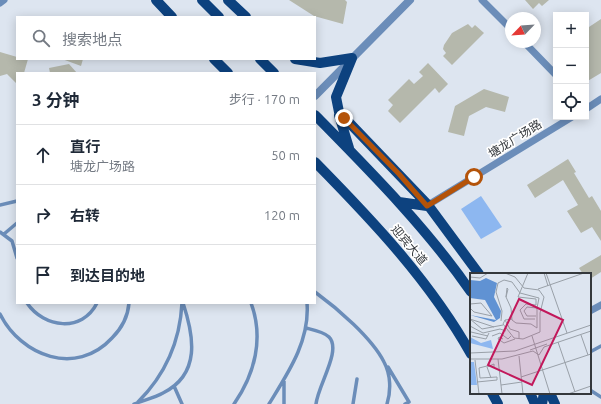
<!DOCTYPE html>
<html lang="zh">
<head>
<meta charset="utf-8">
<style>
	:root { --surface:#fff; --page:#f2f2f3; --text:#1f2937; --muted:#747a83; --line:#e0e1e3 }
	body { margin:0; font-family:Ubuntu,"Noto Sans SC",sans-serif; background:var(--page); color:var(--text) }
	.controls { position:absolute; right:12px; top:12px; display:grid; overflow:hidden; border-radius:0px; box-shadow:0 2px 10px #0003 }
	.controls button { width:36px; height:36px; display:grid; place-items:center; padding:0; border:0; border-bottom:1px solid var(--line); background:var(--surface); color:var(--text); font:20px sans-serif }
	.compass { position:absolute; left:505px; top:12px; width:36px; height:36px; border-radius:50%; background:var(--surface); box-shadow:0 2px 10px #0003; rotate:245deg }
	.stop { position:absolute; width:12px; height:12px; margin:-9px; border:3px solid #b45309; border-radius:50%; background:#fff }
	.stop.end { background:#b45309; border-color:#fff; box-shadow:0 1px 4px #0008 }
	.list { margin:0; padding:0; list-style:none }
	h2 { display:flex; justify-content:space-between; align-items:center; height:52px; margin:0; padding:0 16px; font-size:17px }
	h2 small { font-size:13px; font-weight:400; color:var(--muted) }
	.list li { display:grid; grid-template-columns:26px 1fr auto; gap:12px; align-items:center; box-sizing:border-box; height:60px; padding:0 16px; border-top:1px solid var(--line) }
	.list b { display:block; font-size:15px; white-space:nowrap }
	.list p { margin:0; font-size:13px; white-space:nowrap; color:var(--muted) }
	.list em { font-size:13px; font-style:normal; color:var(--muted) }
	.icon { flex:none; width:22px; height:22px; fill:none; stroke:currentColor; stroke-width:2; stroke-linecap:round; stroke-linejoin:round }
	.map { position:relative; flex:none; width:601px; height:404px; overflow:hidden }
	.search { position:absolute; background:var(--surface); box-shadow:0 2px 10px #0003; left:16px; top:16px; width:300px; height:44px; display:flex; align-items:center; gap:10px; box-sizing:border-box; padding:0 14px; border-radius:0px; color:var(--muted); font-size:15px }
	.panel { position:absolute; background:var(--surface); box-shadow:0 2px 10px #0003; left:16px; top:72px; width:300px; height:232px; border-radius:0px }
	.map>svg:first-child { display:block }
	.green { fill:#8db7f0 }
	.building { fill:#b5b8ac }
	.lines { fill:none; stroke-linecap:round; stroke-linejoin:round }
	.service { stroke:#6b8db9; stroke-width:3.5 }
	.minor { stroke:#6b8db9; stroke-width:7 }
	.tertiary { stroke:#6b8db9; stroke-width:8 }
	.primary { stroke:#0d427f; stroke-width:10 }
	.route { stroke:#b45309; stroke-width:5 }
	.labels { text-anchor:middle; stroke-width:3.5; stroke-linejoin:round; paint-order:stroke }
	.street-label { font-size:12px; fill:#34383c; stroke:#fff }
	.inset-road { fill:none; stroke:#99a0a8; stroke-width:1 }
	.view { fill:#c2185b; fill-opacity:0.15; stroke:#c2185b; stroke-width:2 }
	.inset-edge { fill:none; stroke:#34383c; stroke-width:2 }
</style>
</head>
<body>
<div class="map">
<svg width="601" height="404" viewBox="0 0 601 404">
	<rect width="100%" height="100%" fill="#dde5f0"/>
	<path class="green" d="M481 196 502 227 481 239 461 209Z"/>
	<path class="building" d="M289 0H345L347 2 343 24 314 16Z
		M525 0H549L542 6 539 3 533 9Z
		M601 19V73L586 82V29Z
		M468 24 472 28 475 25 484 33 452 65 443 56 446 53 443 49 444 45 452 33Z
		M0 52 17 57V59H28L24 73H17V84L7 74 0 76Z
		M62 59H83L81 66Z
		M428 63 448 84 439 93 435 88 400 123 388 111 393 105 388 100 409 79 414 84 423 76 419 72Z
		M69 64 77 73H50L49 68Z
		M484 89 509 97 505 112 486 107 469 116 464 136 448 132 455 106Z
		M568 159 576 172 574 173 589 198 592 196 601 211V241L592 227 581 233 567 211 578 205 563 180 535 198 527 185Z
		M601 255V272L590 279V274H583L579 268Z"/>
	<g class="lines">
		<path class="service" d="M0 205 17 201
			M0 232 12 241 17 258
			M4 234 17 223
			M315 292C337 308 372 338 384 362 391 375 391 391 387 404
			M27 303C44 328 82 333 97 303
			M0 314C21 356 76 377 112 338 121 329 128 316 129 303
			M306 328C314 330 324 332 329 337 342 350 318 385 316 404
			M590 352 601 346
			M388 367 409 402 405 404
			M174 386 182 404
			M590 390 601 397
			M138 402C165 375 180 341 182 303
			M134 404C144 400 154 398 163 393 201 374 194 336 183 303
			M234 404C255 374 264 338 251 303
			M269 404C288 373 310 341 307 303
			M284 404V381
			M353 404 357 379"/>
		<path class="minor" d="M482 0 511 29
			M0 3 4 0
			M524 42 556 75
			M586 109 601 99
			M428 205 572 117
			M590 311 601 305"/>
		<path class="tertiary" d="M315 96 410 0"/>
		<path class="primary" d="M156 0 172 17
			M202 0 219 17
			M228 0 246 17
			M352 58 336 97 339 112 428 205 479 274
			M214 59 228 73
			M260 59 274 73
			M295 59 320 63 352 58
			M315 115C370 171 426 227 471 292
			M339 115 349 148
			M315 162C373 221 430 281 471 354
			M399 202 427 206
			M492 393 498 404
			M530 393 535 404
			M550 393 555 404
			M542 404 544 393"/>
	</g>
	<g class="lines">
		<path class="route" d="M344 118 399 174 427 206 474 177"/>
	</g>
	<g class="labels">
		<g class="street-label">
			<text transform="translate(515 139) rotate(-32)" y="4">塘龙广场路</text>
			<text transform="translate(409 245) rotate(50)" y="4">迎宾大道</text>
		</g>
	</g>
	<g transform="translate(470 273)">
		<rect width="121" height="121" fill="#dde5f0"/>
		<path d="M0 64 11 70 21 67 23 76 0 70ZM0 89H4L7 112H0Z" fill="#8db7f0"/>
		<path d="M16 5 27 10 24 24 31 38 30 45 24 49 0 42 26 47 15 27 0 25V7L10 8Z" fill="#6092d3"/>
		<path class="inset-road" d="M35 0 45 4 54 15 69 17 74 24 70 40V59L53 66 44 65 33 51 35 47 42 46M58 0 48 24 66 26V32M74 0 78 13M76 0 97 60M0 4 10 5 18 0M68 16 114 0M36 24 37 15 38 16 36 24 41 35 42 47 46 50 61 51 67 55V35M0 31 11 30 22 43 4 39 0 35M0 46 12 56 33 52M0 46 24 54M65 46H54L50 37 56 31 66 32M35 47 40 56 49 59V66M31 48 32 38 26 19 28 10 34 7 42 9 50 20 69 25 67 35 57 34 54 38 57 43H66M0 53 13 60 30 56 36 58M1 59 18 63M111 62 118 82M2 63 16 66 19 60M22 63 30 60 38 66 41 63M62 63 80 121M33 66 29 64 28 66 34 70 45 66M88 69 105 119M60 77 77 71M0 80 45 78 121 52M49 83 53 121M0 86H32L63 78 69 82 74 74 121 58M28 86 32 121M5 87 9 121M17 93 9 95 10 105 27 104V107M51 104 121 81M21 105 17 94 24 91V95M7 109 27 107M31 112 52 109M98 121 121 113"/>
		<path class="view" d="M49 26 93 47 62 112 18 92Z"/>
		<rect width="121" height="121" class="inset-edge"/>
	</g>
</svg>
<div class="controls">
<button>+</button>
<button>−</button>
<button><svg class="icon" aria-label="locate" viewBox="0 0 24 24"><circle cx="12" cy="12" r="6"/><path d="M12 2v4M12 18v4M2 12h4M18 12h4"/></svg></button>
</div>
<svg class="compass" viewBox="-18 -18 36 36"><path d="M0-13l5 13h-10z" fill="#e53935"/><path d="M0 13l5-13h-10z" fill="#747a83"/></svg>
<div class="stop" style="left:474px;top:177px"></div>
<div class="stop end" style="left:344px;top:118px"></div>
<div class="search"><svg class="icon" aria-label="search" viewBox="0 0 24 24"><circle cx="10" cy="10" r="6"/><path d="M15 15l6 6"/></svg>搜索地点</div>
<section class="panel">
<h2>3 分钟<small>步行 · 170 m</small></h2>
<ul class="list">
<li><svg class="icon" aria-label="ahead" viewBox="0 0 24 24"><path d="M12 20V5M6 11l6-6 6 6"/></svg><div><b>直行</b><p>塘龙广场路</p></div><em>50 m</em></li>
<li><svg class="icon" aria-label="right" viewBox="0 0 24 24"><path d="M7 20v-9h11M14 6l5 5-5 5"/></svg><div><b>右转</b></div><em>120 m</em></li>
<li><svg class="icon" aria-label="arrive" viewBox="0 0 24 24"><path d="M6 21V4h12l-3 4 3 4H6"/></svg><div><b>到达目的地</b></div></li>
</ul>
</section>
</div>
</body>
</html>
